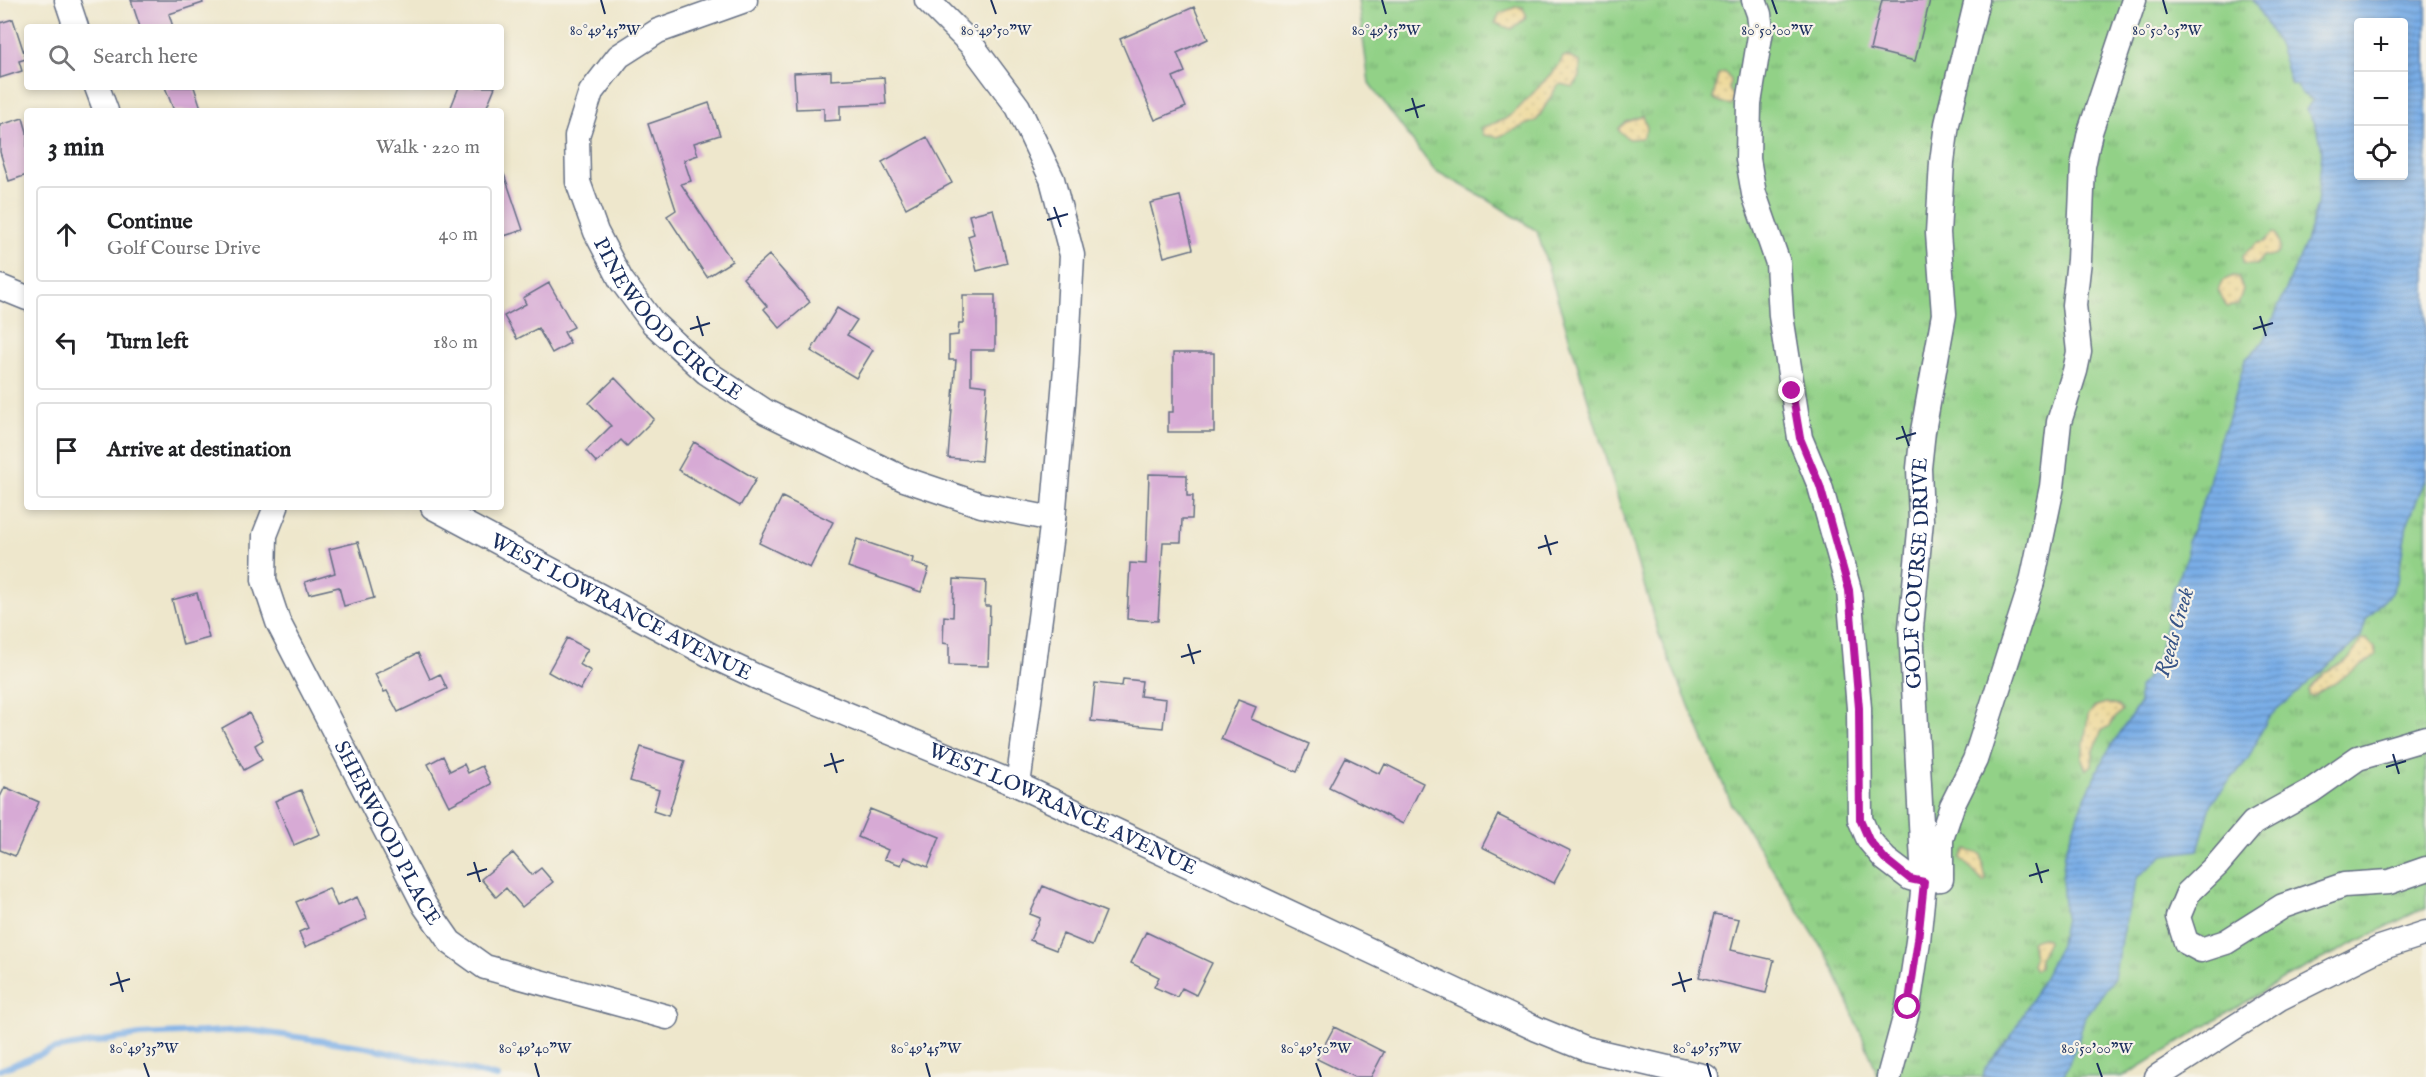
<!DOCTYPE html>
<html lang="en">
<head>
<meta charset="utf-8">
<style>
	:root { --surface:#fff; --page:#f2f2f2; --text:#202124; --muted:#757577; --line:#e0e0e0 }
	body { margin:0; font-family:"IM FELL English",serif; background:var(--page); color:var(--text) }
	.controls { position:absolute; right:18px; top:18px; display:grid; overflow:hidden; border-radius:6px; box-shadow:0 3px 9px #0003 }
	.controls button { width:54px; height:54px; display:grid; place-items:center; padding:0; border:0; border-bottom:2px solid var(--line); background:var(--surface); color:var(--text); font:30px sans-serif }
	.stop { position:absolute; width:18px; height:18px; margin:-14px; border:4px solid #b5179e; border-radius:50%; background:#fff }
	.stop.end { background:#b5179e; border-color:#fff; box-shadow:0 2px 6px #0008 }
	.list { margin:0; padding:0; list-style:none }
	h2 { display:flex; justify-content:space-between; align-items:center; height:78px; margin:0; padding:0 24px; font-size:26px }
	h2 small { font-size:20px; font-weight:400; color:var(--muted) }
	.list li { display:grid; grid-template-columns:39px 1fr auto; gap:18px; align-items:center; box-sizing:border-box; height:96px; margin:0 12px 12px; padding:0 12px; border:2px solid var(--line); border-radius:6px }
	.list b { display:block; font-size:22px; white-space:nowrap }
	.list p { margin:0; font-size:20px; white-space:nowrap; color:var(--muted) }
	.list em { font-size:20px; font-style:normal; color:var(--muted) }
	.icon { flex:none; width:33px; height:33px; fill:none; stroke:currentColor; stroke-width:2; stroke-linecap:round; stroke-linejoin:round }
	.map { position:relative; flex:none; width:2426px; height:1077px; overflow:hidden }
	.search { position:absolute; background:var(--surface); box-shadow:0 3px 9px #0003; left:24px; top:24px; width:480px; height:66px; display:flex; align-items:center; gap:15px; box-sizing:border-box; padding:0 21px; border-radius:6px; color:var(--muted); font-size:22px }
	.panel { position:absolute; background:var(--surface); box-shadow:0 3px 9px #0003; left:24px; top:108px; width:480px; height:402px; border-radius:6px }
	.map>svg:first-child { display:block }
	.grass { fill:url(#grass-tufts); stroke:#568072; stroke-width:1.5; fill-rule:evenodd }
	.sand { fill:url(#sand-dots); stroke:#84847e; stroke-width:1.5 }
	.water { fill:url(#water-rules); stroke:#4a6ea2; stroke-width:1.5; fill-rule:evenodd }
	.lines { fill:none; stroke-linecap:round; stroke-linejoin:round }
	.stream { stroke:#7aaee7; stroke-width:6 }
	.building { fill:#d7aad5 }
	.minor-casing { stroke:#656f84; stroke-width:27 }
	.minor { stroke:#fff; stroke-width:24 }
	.route { stroke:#b5179e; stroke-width:8 }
	.ticks { fill:none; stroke:#1b2f5e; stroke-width:2 }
	.labels { text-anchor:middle; stroke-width:4.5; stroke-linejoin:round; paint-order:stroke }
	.street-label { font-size:21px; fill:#1b2f5e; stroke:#f7f3e8 }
	.water-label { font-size:22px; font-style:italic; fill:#385587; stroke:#f7f3e8 }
	.ticks-label { font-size:15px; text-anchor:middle; fill:#1b2f5e; stroke:#f7f3e8; stroke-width:4.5; stroke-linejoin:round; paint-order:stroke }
</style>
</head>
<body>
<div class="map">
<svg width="2426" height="1077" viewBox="0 0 2426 1077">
	<defs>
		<pattern id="grass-tufts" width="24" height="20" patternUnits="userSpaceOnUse" patternTransform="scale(1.5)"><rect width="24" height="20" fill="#92d187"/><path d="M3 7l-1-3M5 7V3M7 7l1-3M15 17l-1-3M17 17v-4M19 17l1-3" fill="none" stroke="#76aa72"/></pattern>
		<pattern id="sand-dots" width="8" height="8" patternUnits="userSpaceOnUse" patternTransform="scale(1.5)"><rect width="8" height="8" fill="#eeda9e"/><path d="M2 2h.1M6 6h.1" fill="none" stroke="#ccbb8a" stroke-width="1.8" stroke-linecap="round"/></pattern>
		<pattern id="water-rules" width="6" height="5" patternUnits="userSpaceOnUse" patternTransform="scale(1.5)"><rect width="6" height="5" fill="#7aaee7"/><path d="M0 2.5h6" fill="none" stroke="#638ebe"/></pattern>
	</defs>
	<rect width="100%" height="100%" fill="#f7f3e8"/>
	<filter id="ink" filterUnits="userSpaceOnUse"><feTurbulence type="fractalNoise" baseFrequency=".0167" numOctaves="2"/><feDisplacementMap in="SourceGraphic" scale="12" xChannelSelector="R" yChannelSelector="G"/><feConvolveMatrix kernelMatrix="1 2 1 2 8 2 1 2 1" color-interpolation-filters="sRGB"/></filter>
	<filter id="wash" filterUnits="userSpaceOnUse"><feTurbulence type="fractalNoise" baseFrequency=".008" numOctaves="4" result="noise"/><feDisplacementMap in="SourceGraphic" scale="24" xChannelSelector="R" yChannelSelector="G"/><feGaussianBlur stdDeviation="1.35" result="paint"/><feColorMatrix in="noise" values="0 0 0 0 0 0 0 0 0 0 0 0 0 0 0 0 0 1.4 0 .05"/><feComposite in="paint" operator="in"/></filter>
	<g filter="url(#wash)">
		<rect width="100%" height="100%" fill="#eee7cc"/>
		<path class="grass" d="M1358 0H2426V909L2416 912 2285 978 2123 1077H1877L1875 1067 1831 962 1732 805 1661 641 1537 231 1487 199 1434 170 1369 83ZM2358 22H2404V176H2358Z"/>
		<path class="sand" d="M1516 7H1522L1526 14 1525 19 1511 29 1495 23 1500 13Z
			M1567 56 1580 62V77L1573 87 1562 84 1557 86 1537 120 1498 137 1483 135 1482 128 1505 119 1518 109 1559 65 1563 57Z
			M1725 72 1730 80 1729 89 1735 99 1731 106 1713 99 1718 74Z
			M1643 116 1647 128 1642 138 1629 139 1619 131V128L1626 122Z
			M2273 233 2276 234 2279 243V252L2274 256H2263L2256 265 2243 263V255L2257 243 2264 242Z
			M2233 276 2238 277 2243 289 2238 305 2227 307 2218 290 2222 281Z
			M2366 639 2374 647 2376 655C2356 670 2334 682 2313 696L2309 695V690L2325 672 2349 659 2361 640Z
			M2106 703 2119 706 2122 710 2108 727 2102 730 2093 753 2092 765 2086 770 2082 759 2088 715 2096 706Z
			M1966 850 1981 854 1986 880 1983 882 1961 858Z
			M2042 938 2047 939 2048 942 2040 958 2039 968 2035 970 2032 965 2034 958 2031 941Z"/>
		<path class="water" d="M2253 0H2426V477L2407 525 2398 577 2391 593 2366 619 2361 637 2268 718 2248 759 2212 802 2198 850 2164 855 2137 878 2122 934 2114 978 2084 1019 2078 1042 2063 1077H1983L1985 1068 2011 1036 2045 975 2060 944 2065 917 2062 879 2065 852 2080 809 2104 757 2139 704V688L2157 662 2173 591 2187 557V543L2207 492 2218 442 2227 424 2245 360 2264 341 2306 242 2317 205 2322 150 2318 130 2306 109 2313 100 2300 93 2297 86 2291 84 2279 46ZM2358 22H2404V176H2358Z"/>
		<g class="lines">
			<path class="stream" d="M0 1070 54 1049 140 1035 248 1030 367 1047 498 1077"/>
		</g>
		<g id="blocks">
			<path class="building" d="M131 0H202L203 3 169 14 173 27H140Z
				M1882 0H1930L1915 61 1870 50Z
				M1194 7 1208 39 1177 53 1185 72 1173 77 1186 107 1155 120 1120 39Z
				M13 19 26 59 19 61 22 71 0 78V23Z
				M831 71V80L884 77 886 104 840 106V120L824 121V108L796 109 794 73Z
				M165 87H194L202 111H174Z
				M459 87H495L485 111H461L451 107Z
				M709 103 720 135 694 143 698 155 684 160 691 181 681 184 732 261 707 277 667 216 676 210 648 124Z
				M23 118 27 132V175L9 181 0 152V125Z
				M927 137 952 183 906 208 882 162Z
				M504 174 523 230 501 237V175Z
				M1180 196 1193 249 1164 257 1150 203Z
				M993 209 1007 263 977 271 968 236 974 234 969 215Z
				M769 255 810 302 780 328 764 309 767 306 743 278Z
				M549 283 574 327 564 332 570 343 552 353 538 328 517 339 504 316 526 304 523 298Z
				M963 295H995V350H971V384L987 386 981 461 948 458 956 360H949V336L958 335 959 323H963Z
				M837 308 857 320 847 335 873 350 856 378 811 351Z
				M1173 353H1214V432H1168V412H1173Z
				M615 378 654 419 627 446 621 440 597 463 586 451 611 426 589 403Z
				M694 442 756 479 740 506 678 470Z
				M1149 474 1187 475V496H1193L1192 519H1182L1181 542H1163L1158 621 1127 619 1130 563 1146 564Z
				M782 497 833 522 810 568 759 543Z
				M857 539 913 558 912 563 929 568 921 592 848 567Z
				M358 542 374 598 344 606 339 587 309 594 305 582 335 573 329 549Z
				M954 579 986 581 985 606H990L988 666 949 665V644L943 643 944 616 953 617Z
				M197 593 209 638 183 645 172 600Z
				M567 638 588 649 579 664 591 671 580 690 548 672Z
				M418 653 430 679 440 674 447 689 398 712 387 691 384 692 375 674Z
				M1123 679 1142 681 1140 696 1166 699 1163 728 1091 721 1095 683 1122 686Z
				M1238 700 1256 707 1251 719 1309 744 1297 772 1221 739Z
				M249 713 263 740 255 745 262 760 244 770 222 728Z
				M641 747 685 761 668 816 653 811 659 790 630 781Z
				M443 756 450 771 464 764 468 773 482 766 491 784 449 806 428 764Z
				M1345 757 1380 774 1385 764 1423 783 1403 824 1329 787Z
				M5 787 39 802 15 856 0 850V797Z
				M301 790 320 834 294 845 275 801Z
				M870 809 940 837 928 867 904 857 901 865 884 859 888 850 858 837Z
				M1498 815 1571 851 1554 883 1482 847Z
				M513 853 532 875 541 868 553 882 522 907 506 888 496 897 481 879Z
				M1043 886 1106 912 1092 946 1063 934 1056 950 1030 940 1040 918 1030 914Z
				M329 888 337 906 357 897 367 919 305 947 299 932 308 928 296 902Z
				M1714 914 1739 919 1731 950 1774 960 1766 993 1699 977Z
				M1146 932 1212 963 1196 995 1182 988 1177 997 1154 987 1159 977 1131 963Z
				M1334 1027 1384 1052 1371 1077H1354L1317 1059Z"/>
		</g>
	</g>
	<g filter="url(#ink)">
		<use href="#blocks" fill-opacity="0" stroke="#656f84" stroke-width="1.5"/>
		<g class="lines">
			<defs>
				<g id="minor">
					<path d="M67 0 76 27"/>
					<path id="s1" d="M745 0 658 31 619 56 591 92 577 136 578 182 596 232 621 280 653 323 706 372 766 412 904 479 981 505 1053 519 1066 368 1072 255 1052 179 1018 107 971 44 927 0"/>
					<path d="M1754 0 1759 14 1761 30 1749 103 1748 159 1754 194 1778 263 1781 316 1800 438 1820 486 1849 590 1859 708 1860 819 1869 840 1885 859 1910 878 1924 882"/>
					<path d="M97 87 106 111"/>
					<path d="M0 287 27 298"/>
					<path id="s2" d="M276 507 265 535 264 580 278 622 425 906 450 942 485 967 667 1017"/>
					<path id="s3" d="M433 507 710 655 757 677 1018 785 1537 1029 1586 1049 1706 1077"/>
					<path d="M2426 738 2358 758 2311 791 2253 823 2218 864 2188 893 2178 917 2186 942 2201 950 2226 942 2283 906 2344 885 2389 882 2426 869"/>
					<path d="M1018 785 1053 519"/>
					<path d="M1924 880 1941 879V839L1952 806 1975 760 2032 582 2052 487 2059 422 2075 371 2079 352 2074 305 2079 260 2083 166 2090 132 2134 0"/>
					<path id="s4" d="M1889 1077 1908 1007 1918 941 1924 882 1911 628 1921 520 1919 468 1923 431 1944 314 1938 233 1942 162 1947 124 1977 0"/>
					<path d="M2157 1077 2280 998 2380 948 2426 933"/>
				</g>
			</defs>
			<use href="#minor" class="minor-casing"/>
			<use href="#minor" class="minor"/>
		</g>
	</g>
	<g class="lines" filter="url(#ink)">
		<path class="route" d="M1792 391 1800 438 1820 486 1849 590 1859 708 1860 819 1869 840 1885 859 1910 879 1924 882 1918 940 1908 1007"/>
	</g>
	<path class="ticks" d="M601 0 605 14M991 0 996 14M1382 0 1386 14M1772 0 1777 14M2163 0 2167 14M1412 98 1418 118M1405 111 1425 105M1054 207 1061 227M1047 220 1068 214M697 316 703 336M2260 316 2266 336M690 329 710 323M2253 329 2273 323M1902 426 1909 446M1896 439 1916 433M1545 535 1551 555M1538 548 1558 542M1188 644 1194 664M1181 657 1201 651M831 753 837 773M2393 754 2399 774M824 766 844 760M2386 767 2406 761M474 862 480 882M2036 863 2042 883M467 875 487 869M2029 876 2049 870M117 972 123 992M1679 972 1685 992M110 985 130 979M1672 985 1692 979M144 1063 149 1077M535 1063 539 1077M926 1063 930 1077M1316 1063 1321 1077M1707 1063 1711 1077M2097 1063 2102 1077"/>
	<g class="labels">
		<g class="street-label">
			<text dy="7" stroke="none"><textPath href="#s1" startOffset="444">PINEWOOD CIRCLE</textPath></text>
			<text dy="7" stroke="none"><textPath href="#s4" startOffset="508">GOLF COURSE DRIVE</textPath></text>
			<text dy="7" stroke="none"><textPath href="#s3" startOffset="213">WEST LOWRANCE AVENUE</textPath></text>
			<text dy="7" stroke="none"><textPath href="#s3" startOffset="699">WEST LOWRANCE AVENUE</textPath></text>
			<text dy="7" stroke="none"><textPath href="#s2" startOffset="357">SHERWOOD PLACE</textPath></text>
		</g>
		<g class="water-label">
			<text transform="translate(2173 632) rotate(-74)" y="8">Reeds Creek</text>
		</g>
	</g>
	<g class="ticks-label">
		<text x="605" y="35">80°49'45"W</text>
		<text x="996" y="35">80°49'50"W</text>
		<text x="1386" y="35">80°49'55"W</text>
		<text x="1777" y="35">80°50'00"W</text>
		<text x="2167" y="35">80°50'05"W</text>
		<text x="144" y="1053">80°49'35"W</text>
		<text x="535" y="1053">80°49'40"W</text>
		<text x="926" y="1053">80°49'45"W</text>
		<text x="1316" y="1053">80°49'50"W</text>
		<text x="1707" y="1053">80°49'55"W</text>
		<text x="2097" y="1053">80°50'00"W</text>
	</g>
</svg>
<div class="controls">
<button>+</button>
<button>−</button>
<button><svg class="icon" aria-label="locate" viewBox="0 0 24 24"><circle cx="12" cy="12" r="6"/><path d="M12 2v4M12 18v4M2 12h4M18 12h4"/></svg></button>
</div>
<div class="stop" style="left:1908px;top:1007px"></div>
<div class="stop end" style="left:1792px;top:391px"></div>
<div class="search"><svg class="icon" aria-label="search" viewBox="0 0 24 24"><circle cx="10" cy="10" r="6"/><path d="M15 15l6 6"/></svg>Search here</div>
<section class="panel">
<h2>3 min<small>Walk · 220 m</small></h2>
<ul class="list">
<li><svg class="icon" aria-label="ahead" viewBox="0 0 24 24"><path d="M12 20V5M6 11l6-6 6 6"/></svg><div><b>Continue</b><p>Golf Course Drive</p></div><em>40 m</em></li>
<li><svg class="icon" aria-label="left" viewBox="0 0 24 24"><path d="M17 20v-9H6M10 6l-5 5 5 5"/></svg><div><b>Turn left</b></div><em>180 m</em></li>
<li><svg class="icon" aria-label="arrive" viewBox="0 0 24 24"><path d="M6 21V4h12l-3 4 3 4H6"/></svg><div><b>Arrive at destination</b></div></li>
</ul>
</section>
</div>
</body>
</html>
